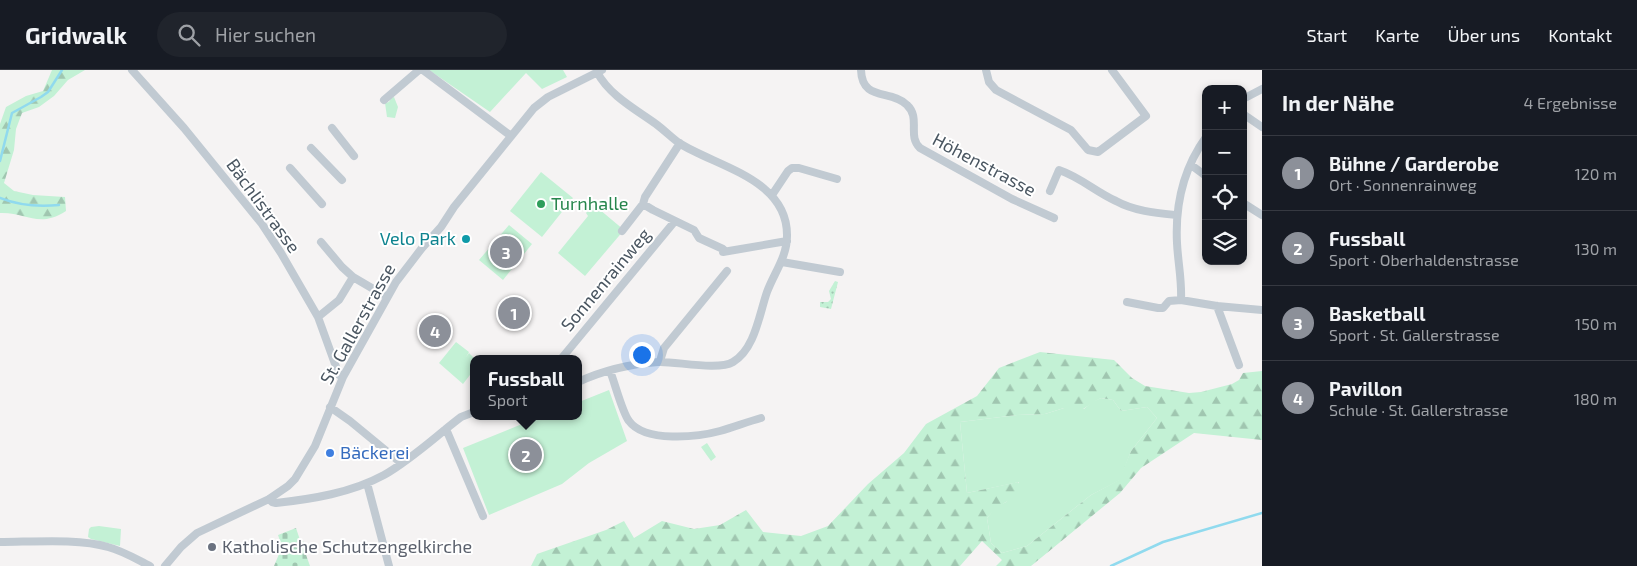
<!DOCTYPE html>
<html lang="de">
<head>
<meta charset="utf-8">
<style>
	:root { --surface:#171b24; --page:#20242c; --text:#f1f3f6; --muted:#9ea1a6; --line:#363941; --accent:#8c9099 }
	body { margin:0; font-family:"Exo 2",sans-serif; background:var(--page); color:var(--text) }
	.controls { position:absolute; right:15px; top:15px; display:grid; overflow:hidden; border-radius:10px; box-shadow:0 2px 8px #0003 }
	.controls button { width:45px; height:45px; display:grid; place-items:center; padding:0; border:0; border-bottom:1px solid var(--line); background:var(--surface); color:var(--text); font:25px sans-serif }
	.you { position:absolute; left:641px; top:284px; width:18px; height:18px; margin:-12px; border:4px solid #fff; border-radius:50%; background:#1a73e8; box-shadow:0 0 0 8px #1a73e833 }
	.badge { display:grid; place-items:center; width:32px; height:32px; border-radius:50%; background:var(--accent); color:#fff; font-size:16px; font-weight:700 }
	.pin { position:absolute; translate:-50% -50%; border:2px solid #fff; box-shadow:0 1px 5px #0006 }
	.popup { position:absolute; left:470px; top:285px; width:112px; height:65px; box-sizing:border-box; display:grid; place-content:center; border-radius:10px; background:var(--surface); filter:drop-shadow(0 1px 4px #0005); font-size:16px; white-space:nowrap; color:var(--muted) }
	.popup b { font-size:19px; color:var(--text) }
	.popup::after { content:''; position:absolute; left:50%; top:100%; margin-left:-10px; border:10px solid transparent; border-top-color:var(--surface) }
	.list { margin:0; padding:0; list-style:none }
	h2 { display:flex; justify-content:space-between; align-items:center; height:65px; margin:0; padding:0 20px; font-size:21px }
	h2 small { font-size:16px; font-weight:400; color:var(--muted) }
	.list li { display:grid; grid-template-columns:32px 1fr auto; gap:15px; align-items:center; box-sizing:border-box; height:75px; padding:0 20px; border-top:1px solid var(--line) }
	.list b { display:block; font-size:19px; white-space:nowrap }
	.list p { margin:0; font-size:16px; white-space:nowrap; color:var(--muted) }
	.list em { font-size:16px; font-style:normal; color:var(--muted) }
	.icon { flex:none; width:28px; height:28px; fill:none; stroke:currentColor; stroke-width:2; stroke-linecap:round; stroke-linejoin:round }
	.map { position:relative; flex:none; width:1262px; height:496px; overflow:hidden }
	header { display:flex; align-items:center; gap:30px; box-sizing:border-box; height:70px; padding:0 25px; background:var(--surface); border-bottom:1px solid var(--line) }
	header strong { font-size:24px }
	nav { display:flex; gap:28px; margin-inline-start:auto; font-size:18px }
	.search { width:350px; height:45px; background:var(--page); display:flex; align-items:center; gap:12px; box-sizing:border-box; padding:0 18px; border-radius:28px; color:var(--muted); font-size:19px }
	main { display:flex }
	aside { flex:1; background:var(--surface) }
	.map>svg:first-child { display:block }
	.green { fill:#c3f1d5 }
	.forest { fill:url(#forest-firs); fill-rule:evenodd }
	.cemetery { fill:url(#cemetery-stones) }
	.garden { fill:url(#garden-dots) }
	.lines { fill:none; stroke-linecap:round; stroke-linejoin:round }
	.stream { stroke:#90daee; stroke-width:2.5 }
	.minor { stroke:#c1cad2; stroke-width:8 }
	.leisure-dot { fill:#2e9e5b; stroke:#fff; stroke-width:2 }
	.culture-dot { fill:#0f9aa8; stroke:#fff; stroke-width:2 }
	.shop-dot { fill:#3f7fe0; stroke:#fff; stroke-width:2 }
	.worship-dot { fill:#6b7280; stroke:#fff; stroke-width:2 }
	.labels { text-anchor:middle; stroke-width:4; stroke-linejoin:round; paint-order:stroke }
	.street-label { font-size:18px; fill:#4a5661; stroke:#fff }
	.leisure-label { font-size:18px; fill:#27864d; stroke:#fff; text-anchor:start }
	.culture-label { font-size:18px; fill:#0d838f; stroke:#fff; text-anchor:end }
	.shop-label { font-size:18px; fill:#366cbe; stroke:#fff; text-anchor:start }
	.worship-label { font-size:18px; fill:#5b616d; stroke:#fff; text-anchor:start }
</style>
</head>
<body>
<header>
<strong>Gridwalk</strong>
<div class="search"><svg class="icon" aria-label="search" viewBox="0 0 24 24"><circle cx="10" cy="10" r="6"/><path d="M15 15l6 6"/></svg>Hier suchen</div>
<nav><a>Start</a><a>Karte</a><a>Über uns</a><a>Kontakt</a></nav>
</header>
<main>
<div class="map">
<svg width="1262" height="496" viewBox="0 0 1262 496">
	<defs>
		<pattern id="forest-firs" width="22" height="20" patternUnits="userSpaceOnUse" patternTransform="scale(1.25)"><rect width="22" height="20" fill="#c3f1d5"/><path d="M5 1l3.5 6h-7zM16 11l3.5 6h-7z" fill="#a0c6b0"/></pattern>
		<pattern id="cemetery-stones" width="16" height="16" patternUnits="userSpaceOnUse" patternTransform="scale(1.25)"><rect width="16" height="16" fill="#c3f1d5"/><path d="M2 7V4a2 2 0 0 1 4 0v3zM10 15v-3a2 2 0 0 1 4 0v3z" fill="#a0c6b0"/></pattern>
		<pattern id="garden-dots" width="8" height="8" patternUnits="userSpaceOnUse" patternTransform="scale(1.25)"><rect width="8" height="8" fill="#c3f1d5"/><path d="M2 2h.1M6 6h.1" fill="none" stroke="#a0c6b0" stroke-width="1.8" stroke-linecap="round"/></pattern>
	</defs>
	<rect width="100%" height="100%" fill="#f5f3f3"/>
	<path class="green" d="M429 0H563L567 7 542 19 526 3 490 42Z
		M394 27 398 37 395 48 387 47 385 33 389 32 391 28Z
		M541 102 573 128 542 167 510 141Z
		M593 134 624 160 585 206 558 183 588 146 586 143Z
		M509 155 532 174 503 210 479 190Z
		M456 272 469 282 466 287 469 283 475 289H474L473 301 463 314 439 293Z
		M609 320 627 371 589 393 562 414 489 445 463 378 542 346H578L579 332Z
		M1101 328 1113 330 1121 341 1147 337 1157 348 1131 381 1120 410 1091 425 1027 476 1002 483 991 473 987 448 996 437 1006 432 1019 412 967 423 960 352 1017 345 1045 344 1064 338 1084 339 1092 332Z
		M707 373 716 387 711 391 701 377Z
		M99 456 121 459 120 476 91 469 88 467 89 459 91 457Z"/>
	<path class="forest" d="M52 0H85L68 10 54 26 39 37 22 43 16 59 14 80 4 113 14 121 33 125 65 127 66 141C38 159 27 142 0 143V54L6 37 26 26 43 21Z
		M1040 282 1114 290 1132 308 1145 316 1189 323 1201 322 1232 314 1239 310 1243 303 1262 301V370L1194 363 1141 398 1120 423 1031 496H996L1002 490 982 471 960 496H531L537 484 606 460 624 451 634 468 662 451 694 459 720 455 746 440 763 462 801 466 828 456 868 414 904 383 926 354 977 326 999 298ZM1101 328 1113 330 1121 341 1147 337 1157 348 1131 381 1119 410 1091 425 1027 476 1002 483 991 473 987 448C996 437 1008 431 1020 422L1018 412 967 423 960 352 1017 345 1045 344 1064 338 1076 343C1085 339 1092 332 1101 328Z"/>
	<path class="cemetery" d="M296 458 300 470 304 472 306 475 304 479 310 496H274L282 477 278 465Z"/>
	<path class="garden" d="M835 211 838 212 831 239 820 237V232H828L831 229 829 221Z"/>
	<g class="lines">
		<path class="stream" d="M0 91 12 43 41 27 48 22 62 0
			M0 128C20 136 38 137 59 135
			M1111 496 1163 472 1262 443"/>
		<path class="minor" d="M132 0 184 58 262 154 281 183 318 247 339 305 343 307
			M423 0 511 66
			M861 0C862 32 891 19 907 35 921 48 907 66 920 78L1012 129 1054 148
			M986 0 989 12 996 20 1071 60 1088 80 1098 82 1146 46 1112 0
			M1243 29 1262 19
			M384 30 419 0
			M1243 44 1262 57
			M332 58 354 86
			M311 78 342 110
			M1191 95 1206 106
			M290 98 322 134
			M1050 121 1059 100C1080 107 1096 122 1116 131 1134 141 1156 143 1176 145
			M772 125 788 101 792 98H799L837 109
			M1243 133 1262 145
			M643 134 653 140 694 160 699 168 723 179V182L787 171
			M622 161 643 134 645 127 680 73
			M321 172 342 197 353 207 387 227
			M782 192 840 202
			M1181 230C1182 210 1178 193 1177 173 1175 134 1183 99 1206 67
			M1127 232 1158 238H1163L1169 231 1181 230 1217 236 1262 240
			M1217 236 1239 295
			M318 247 339 230 353 207
			M561 289 675 151
			M660 291 664 278 727 201
			M610 301C615 313 622 342 629 351 645 373 698 367 720 361 734 357 747 352 761 348
			M578 312C604 300 629 294 658 292 675 291 718 301 733 292 755 279 759 245 767 222 774 203 787 187 787 166 788 109 717 97 679 73 671 67 664 60 656 54 635 39 609 25 597 2
			M330 337 350 351 401 393
			M446 359 483 446
			M367 413 389 496
			M269 429 272 432 276 433C312 429 351 423 384 405 412 389 436 366 461 347L474 342
			M0 472C31 472 79 468 108 477 123 481 136 489 150 496
			M165 496 181 477 197 463 269 429 288 416 295 409 315 376 343 307 396 212 422 178 441 157 454 137 534 38 548 27 602 0"/>
	</g>
	<circle class="leisure-dot" cx="541" cy="134" r="5"/>
	<circle class="culture-dot" cx="466" cy="169" r="5"/>
	<circle class="shop-dot" cx="330" cy="383" r="5"/>
	<circle class="worship-dot" cx="212" cy="477" r="5"/>
	<g class="labels">
		<g class="street-label">
			<text transform="translate(984 95) rotate(28)" y="6">Höhenstrasse</text>
			<text transform="translate(263 136) rotate(54)" y="6">Bächlistrasse</text>
			<text transform="translate(606 210) rotate(-50)" y="6">Sonnenrainweg</text>
			<text transform="translate(358 254) rotate(-61)" y="6">St. Gallerstrasse</text>
		</g>
		<g class="leisure-label">
			<text x="551" y="140">Turnhalle</text>
		</g>
		<g class="culture-label">
			<text x="456" y="175">Velo Park</text>
		</g>
		<g class="shop-label">
			<text x="340" y="389">Bäckerei</text>
		</g>
		<g class="worship-label">
			<text x="222" y="483">Katholische Schutzengelkirche</text>
		</g>
	</g>
</svg>
<div class="controls">
<button>+</button>
<button>−</button>
<button><svg class="icon" aria-label="locate" viewBox="0 0 24 24"><circle cx="12" cy="12" r="6"/><path d="M12 2v4M12 18v4M2 12h4M18 12h4"/></svg></button>
<button><svg class="icon" aria-label="layers" viewBox="0 0 24 24"><path d="M12 4l9 5-9 5-9-5zM3 14l9 5 9-5"/></svg></button>
</div>
<div class="you"></div>
<div class="pin badge" style="left:514px;top:243px">1</div>
<div class="pin badge" style="left:526px;top:385px">2</div>
<div class="popup"><b>Fussball</b>Sport</div>
<div class="pin badge" style="left:506px;top:182px">3</div>
<div class="pin badge" style="left:435px;top:261px">4</div>
</div>
<aside>
<h2>In der Nähe<small>4 Ergebnisse</small></h2>
<ul class="list">
<li><span class="badge">1</span><div><b>Bühne / Garderobe</b><p>Ort · Sonnenrainweg</p></div><em>120 m</em></li>
<li><span class="badge">2</span><div><b>Fussball</b><p>Sport · Oberhaldenstrasse</p></div><em>130 m</em></li>
<li><span class="badge">3</span><div><b>Basketball</b><p>Sport · St. Gallerstrasse</p></div><em>150 m</em></li>
<li><span class="badge">4</span><div><b>Pavillon</b><p>Schule · St. Gallerstrasse</p></div><em>180 m</em></li>
</ul>
</aside>
</main>
</body>
</html>
